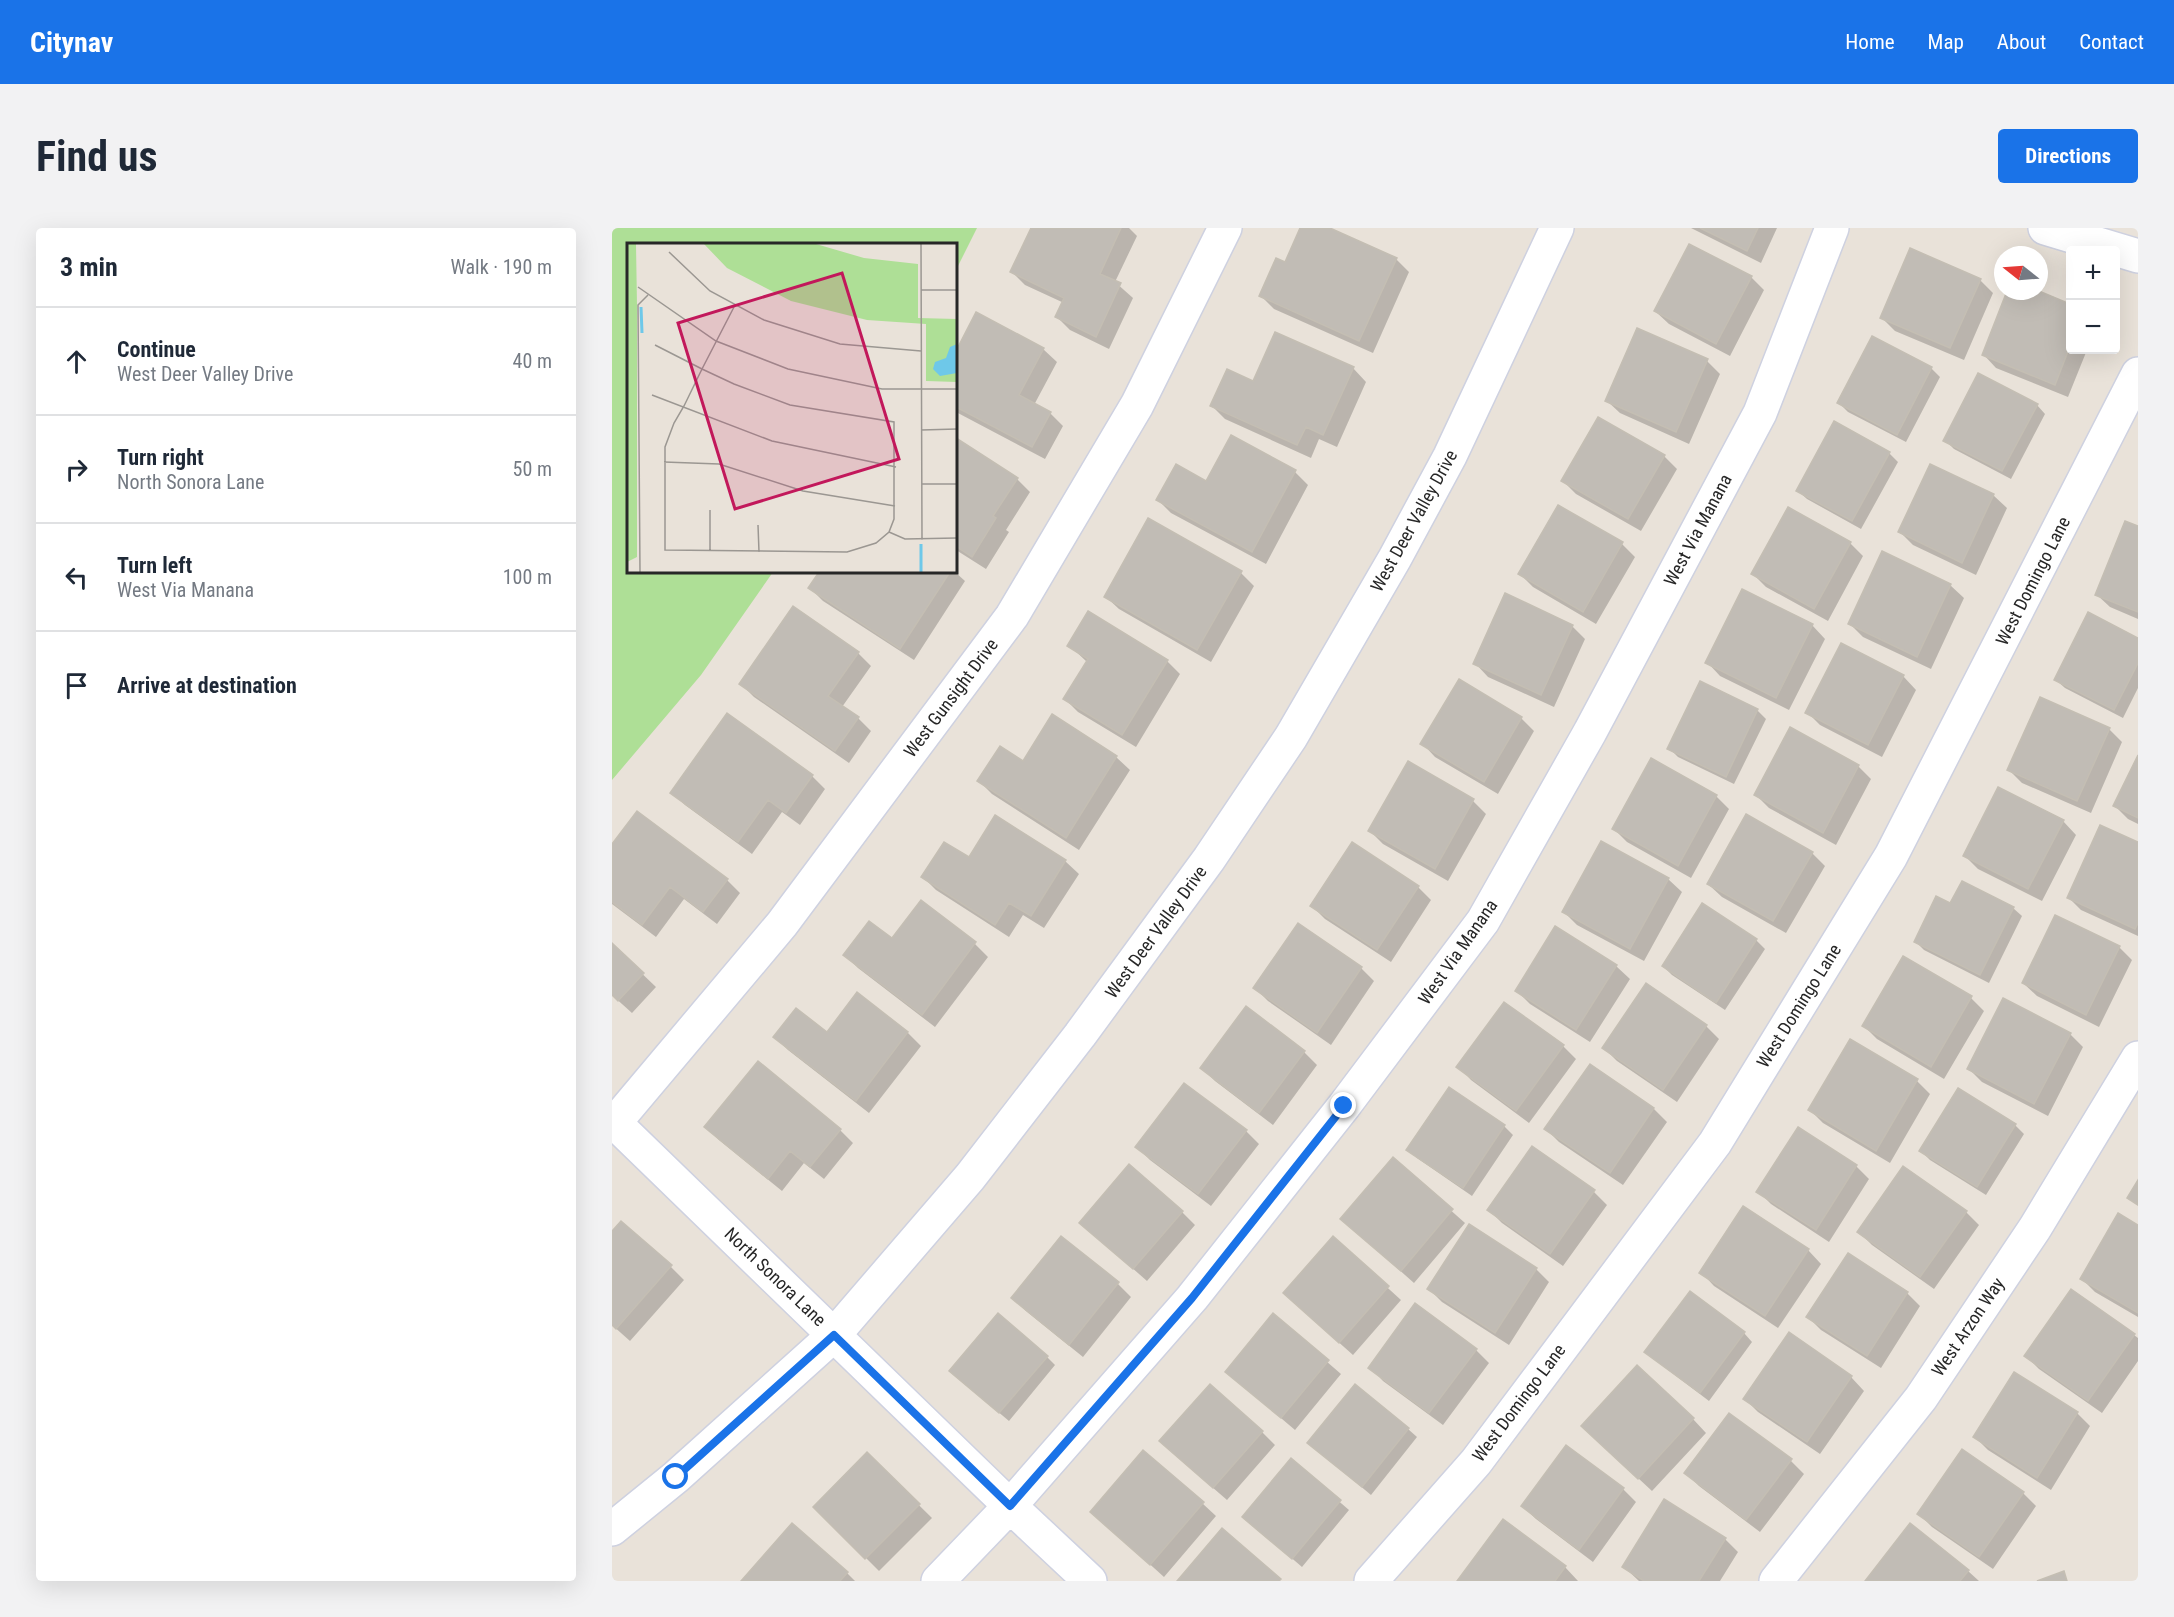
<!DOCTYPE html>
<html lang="en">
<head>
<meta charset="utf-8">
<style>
	:root { --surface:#fff; --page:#f2f2f3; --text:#1f2937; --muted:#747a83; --line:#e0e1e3; --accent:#1a73e8 }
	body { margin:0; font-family:"Roboto Condensed",sans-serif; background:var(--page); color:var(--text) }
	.controls { position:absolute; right:18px; top:18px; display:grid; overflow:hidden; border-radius:6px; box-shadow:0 6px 24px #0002 }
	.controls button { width:54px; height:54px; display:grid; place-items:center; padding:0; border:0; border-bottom:2px solid var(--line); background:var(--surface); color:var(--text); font:30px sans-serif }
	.compass { position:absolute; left:1382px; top:18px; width:54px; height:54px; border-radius:50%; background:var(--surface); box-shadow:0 6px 24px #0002; rotate:287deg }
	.stop { position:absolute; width:18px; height:18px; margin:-14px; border:4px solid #1a73e8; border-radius:50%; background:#fff }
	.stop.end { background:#1a73e8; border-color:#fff; box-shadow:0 2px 6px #0008 }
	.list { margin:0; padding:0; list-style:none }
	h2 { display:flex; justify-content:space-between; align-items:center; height:78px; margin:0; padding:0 24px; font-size:26px }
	h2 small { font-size:20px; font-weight:400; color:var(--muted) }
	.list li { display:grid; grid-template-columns:39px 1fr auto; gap:18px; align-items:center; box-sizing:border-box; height:108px; padding:0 24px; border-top:2px solid var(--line) }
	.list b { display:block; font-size:22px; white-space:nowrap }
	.list p { margin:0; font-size:20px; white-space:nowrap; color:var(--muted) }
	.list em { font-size:20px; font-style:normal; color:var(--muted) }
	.icon { flex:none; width:33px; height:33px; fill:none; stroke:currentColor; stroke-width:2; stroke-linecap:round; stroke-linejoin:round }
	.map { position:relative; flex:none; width:1526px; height:1353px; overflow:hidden; border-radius:6px }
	header { display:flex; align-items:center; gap:36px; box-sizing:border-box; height:84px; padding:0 30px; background:var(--accent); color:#fff }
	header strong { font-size:28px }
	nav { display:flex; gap:33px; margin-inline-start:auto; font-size:21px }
	.intro { display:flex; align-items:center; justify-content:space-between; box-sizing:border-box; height:144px; padding:0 36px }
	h1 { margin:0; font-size:42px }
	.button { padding:15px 27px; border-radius:6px; background:var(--accent); color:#fff; font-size:21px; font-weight:700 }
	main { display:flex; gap:36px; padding:0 36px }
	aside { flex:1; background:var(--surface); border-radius:6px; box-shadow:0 6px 24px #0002 }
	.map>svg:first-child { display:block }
	.green { fill:#aedf96 }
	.shadow { fill:#0003 }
	.building { fill:#c1bcb5; stroke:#c4beb3; stroke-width:1.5 }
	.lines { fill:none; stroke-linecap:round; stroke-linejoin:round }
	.minor-casing { stroke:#ced1e0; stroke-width:36 }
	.minor { stroke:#fff; stroke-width:33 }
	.route { stroke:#1a73e8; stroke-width:8 }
	.labels { text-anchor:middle; stroke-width:4.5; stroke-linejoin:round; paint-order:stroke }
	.street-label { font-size:18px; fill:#272727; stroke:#fff }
	.inset-river { fill:none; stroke:#6ec8e9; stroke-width:3 }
	.inset-road { fill:none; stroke:#9b9792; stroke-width:1.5 }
	.view { fill:#c2185b; fill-opacity:0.15; stroke:#c2185b; stroke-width:3 }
	.inset-edge { fill:none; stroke:#272727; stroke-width:3 }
</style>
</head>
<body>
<header>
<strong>Citynav</strong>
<nav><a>Home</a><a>Map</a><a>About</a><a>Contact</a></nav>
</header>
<div class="intro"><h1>Find us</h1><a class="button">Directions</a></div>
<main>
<aside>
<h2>3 min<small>Walk · 190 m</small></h2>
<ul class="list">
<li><svg class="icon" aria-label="ahead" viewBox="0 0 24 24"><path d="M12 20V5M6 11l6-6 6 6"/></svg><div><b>Continue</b><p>West Deer Valley Drive</p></div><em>40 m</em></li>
<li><svg class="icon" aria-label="right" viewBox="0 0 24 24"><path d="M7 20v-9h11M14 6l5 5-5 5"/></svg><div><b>Turn right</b><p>North Sonora Lane</p></div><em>50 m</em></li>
<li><svg class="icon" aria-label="left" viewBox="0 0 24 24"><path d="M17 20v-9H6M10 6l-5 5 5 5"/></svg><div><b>Turn left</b><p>West Via Manana</p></div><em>100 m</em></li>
<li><svg class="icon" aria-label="arrive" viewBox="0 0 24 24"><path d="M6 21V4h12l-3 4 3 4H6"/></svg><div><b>Arrive at destination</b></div></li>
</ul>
</aside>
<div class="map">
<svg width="1526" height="1353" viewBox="0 0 1526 1353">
	<rect width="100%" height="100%" fill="#e9e2d9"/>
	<path class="green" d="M0 0H365L344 42V16H16V344H161L89 447 0 552Z"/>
	<path class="shadow" d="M420 0H517L525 8 503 54 521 70 497 121 458 102 445 89 452 75 413 57 400 44Z
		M689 0H714L784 31 797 44 761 125 662 81 649 68 673 36Z
		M1079 0H1165L1149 35Z
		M1139 49 1152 62 1118 128 1057 96 1043 83Z
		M1368 52 1381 65 1352 132 1283 103 1270 90Z
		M1397 63H1423L1458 77V122H1475L1456 169 1384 140 1371 126Z
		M365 86 431 121 445 134 422 177 438 185 451 198 433 231 344 184V126Z
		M1095 133 1108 146 1077 216 1008 185 994 172Z
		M741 140 754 154 725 219 707 211 699 230 613 191 600 178 642 155Z
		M1319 140 1328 149 1294 214 1236 184 1227 175Z
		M1425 177 1433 186 1399 251 1342 221 1333 212Z
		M619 209 683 244 696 257 654 336 559 285 546 272 595 255Z
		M344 212 405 251 418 264 394 302 397 304 374 341 344 322Z
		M1277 225 1286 234 1249 301 1195 271 1186 263Z
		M1052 228 1065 241 1029 303 964 266 951 253Z
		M1318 238 1381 267 1395 280 1364 347 1301 317 1288 304Z
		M1526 300V391L1498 379 1484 366Z
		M1238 315 1251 328 1216 393 1154 359 1141 346Z
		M1010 316 1023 329 984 396 921 359 908 346Z
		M209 344H343L353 353 302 432 211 373 198 360Z
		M629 345 642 358 599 434 507 381 493 368Z
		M1338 357 1352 370 1319 441 1251 409 1238 396Z
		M1200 397 1213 411 1177 482 1108 448 1095 434Z
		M960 398 973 411 942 479 876 449 863 435Z
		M1526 411V460L1511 490 1453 460 1444 452Z
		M457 417 555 433 568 446 524 519 466 484 453 471 475 434Z
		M246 425 259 438 230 479 246 490 259 503 237 535 142 469 129 456Z
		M1291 448 1304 462 1270 529 1208 497 1195 484Z
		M847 453 909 490 922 503 886 566 823 529 810 515Z
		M1145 482 1154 491 1122 556 1066 529 1057 520Z
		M440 488 504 529 518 542 467 622 380 566 367 553 411 535Z
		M1497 501 1510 514 1479 585 1410 555 1397 542Z
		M1526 530V596L1516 591 1503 578Z
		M796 536 861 573 874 586 836 653 771 616 758 603Z
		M1246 538 1259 551 1224 617 1157 580 1144 567Z
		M200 548 213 561 188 597 170 584 140 626 73 577 60 564Z
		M1104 568 1117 581 1079 650 1015 614 1002 601Z
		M383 589 453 633 467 646 432 700 411 687 397 709 324 662 311 649 357 631Z
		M1451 593 1464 607 1430 673 1366 641 1353 628Z
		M990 615 1056 651 1070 664 1032 733 965 697 952 684Z
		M1526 616V708L1469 682 1456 669Z
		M0 618 115 652 128 665 105 696 72 671 44 709 0 676Z
		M1200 625 1213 638 1174 705 1110 669 1096 656Z
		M806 659 819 672 779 734 713 691 700 678Z
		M309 675 363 716 376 729 323 799 246 740 233 727 280 712Z
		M1091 677 1144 712 1153 721 1113 782 1060 747 1051 738Z
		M1339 677 1401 680 1410 688 1377 755 1312 722 1304 714Z
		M686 697 749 740 762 753 719 817 656 773 643 760Z
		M944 700 1004 738 1018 751 978 814 918 776 905 763Z
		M0 717 44 759 20 785 0 767Z
		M1507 719 1520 732 1487 799 1425 768 1411 755Z
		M1035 757 1094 798 1107 811 1065 874 1005 833 992 820Z
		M246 766 296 805 309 818 257 885 176 822 163 809 215 806Z
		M1359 770 1372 783 1332 851 1265 811 1252 798Z
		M892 776 951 818 964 831 917 895 859 852 846 838Z
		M634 780 692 824 705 837 661 897 603 853 590 840Z
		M1458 806 1471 819 1436 888 1370 854 1357 841Z
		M978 838 1042 881 1055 894 1011 957 947 914 934 901Z
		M1305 853 1318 866 1278 935 1211 895 1198 882Z
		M837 861 892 898 901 907 860 968 805 930 796 922Z
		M1403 897 1412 906 1374 967 1318 932 1309 923Z
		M94 899 228 902 241 915 212 951 192 935 170 963 107 912Z
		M634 903 647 916 599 978 538 932 525 919Z
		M920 920 982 964 995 977 951 1038 890 995 877 982Z
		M781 931 853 995 802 1055 730 991Z
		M1244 938 1257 951 1217 1014 1159 976 1146 963Z
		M570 984 583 997 535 1053 469 995Z
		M1354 984 1367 997 1322 1061 1260 1017 1247 1004Z
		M1526 998V1089L1483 1064 1470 1051Z
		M0 1005 59 1039 72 1052 18 1113 0 1097Z
		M449 1010 506 1056 519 1069 471 1129 414 1083 401 1070Z
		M721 1010 789 1072 741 1127 686 1078Z
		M1196 1022 1209 1036 1166 1100 1102 1058 1089 1044Z
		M924 1041 937 1054 897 1117 830 1074 817 1061Z
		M1295 1065 1308 1078 1269 1140 1209 1102 1196 1089Z
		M661 1087 729 1146 683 1202 615 1144Z
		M1132 1105 1140 1114 1097 1173 1043 1132Z
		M1177 1106 1239 1149 1252 1163 1208 1226 1146 1184 1133 1171Z
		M1522 1107 1526 1110V1133L1490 1185 1427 1141 1414 1128Z
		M864 1122 877 1135 831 1197 771 1153 758 1139Z
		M435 1129 443 1137 397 1193 347 1151Z
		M1465 1185 1478 1198 1439 1262 1376 1222 1363 1209Z
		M1117 1187 1179 1233 1192 1246 1148 1304 1087 1258 1074 1245Z
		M1081 1191 1094 1205 1040 1263 984 1211Z
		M796 1201 805 1209 759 1267 697 1215Z
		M650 1204 663 1217 615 1272 562 1226Z
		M954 1219 1011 1261 1024 1274 981 1334 924 1291 910 1278Z
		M255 1226 320 1290 267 1343 203 1279Z
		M679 1232 737 1282 690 1339 632 1289Z
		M1411 1265 1424 1278 1381 1341 1320 1299 1307 1286Z
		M590 1275 604 1288 552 1349 480 1284Z
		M180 1297 235 1345 243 1353H131Z
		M1298 1297 1356 1343 1367 1353H1255Z
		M1113 1311 1126 1324 1108 1353H1027L1012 1339Z
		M953 1339 966 1353H847Z"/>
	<path class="building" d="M419 0H509L488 46 509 55 484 109 443 89 452 70 398 44Z
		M688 0H718L785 30 747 113 647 68 664 30 673 34Z
		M1088 0H1146L1135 23Z
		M1077 16 1140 48 1104 116 1042 83Z
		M1298 20 1369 51 1338 120 1268 90Z
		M1395 63H1427L1458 76V118L1443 157 1370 127Z
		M364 84 432 120 407 167 439 184 420 219 344 179V123Z
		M1025 100 1096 131 1064 204 993 173Z
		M663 104 742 139 711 207 694 199 685 217 598 178 615 141 641 153Z
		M1260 108 1320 139 1285 207 1225 175Z
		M1366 145 1426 176 1390 243 1331 213Z
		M986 189 1053 227 1016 291 949 253Z
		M1222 193 1278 224 1240 293 1184 263Z
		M619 207 684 242 640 324 544 272 564 236 594 253Z
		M344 210 406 250 381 288 384 290 360 329 344 318Z
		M1318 236 1382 266 1350 335 1286 304Z
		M946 277 1011 314 971 384 906 346Z
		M1176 279 1239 314 1202 381 1139 346Z
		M536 290 630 343 585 422 492 369Z
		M1513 293 1526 298V384L1483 367Z
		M1270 323 1339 356 1305 429 1236 396Z
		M207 344H338L288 421 196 360Z
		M1130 361 1201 396 1164 470 1093 435Z
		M893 365 961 397 929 467 861 436Z
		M181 378 247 424 216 468 247 489 223 523 127 456Z
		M476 383 556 432 510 507 451 471 476 431 455 418Z
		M1476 384 1526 410V435L1502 482 1442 452Z
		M1229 415 1292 447 1256 517 1193 485Z
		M847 451 910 489 872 554 808 516Z
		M1088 453 1146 481 1114 549 1055 521Z
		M1428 469 1498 500 1465 573 1395 542Z
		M115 485 201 547 174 585 156 572 126 614 58 565Z
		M440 486 505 528 454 610 365 553 388 518 411 533Z
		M1178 499 1247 537 1211 605 1142 567Z
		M1526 527V590L1501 578Z
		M1039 530 1105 567 1066 638 1000 601Z
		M796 533 862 571 823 641 756 603Z
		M1386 559 1452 592 1416 661 1351 628Z
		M25 583 116 651 91 684 58 659 30 697 0 674V616Z
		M1134 586 1201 624 1161 693 1095 656Z
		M383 587 454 632 419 688 397 675 383 697 309 649 332 614 357 629Z
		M1488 597 1526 614V695L1523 701 1455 670Z
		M989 613 1057 650 1018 721 950 684Z
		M740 614 807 658 765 722 698 678Z
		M1350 653 1402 679 1368 747 1302 714 1324 668 1338 675Z
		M309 672 364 714 310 787 231 727 257 693 280 710Z
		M1090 675 1145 711 1104 775 1050 738Z
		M1443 687 1508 718 1474 787 1410 755Z
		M686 695 750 739 705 805 641 760Z
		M943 698 1005 737 964 802 903 763Z
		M0 715 32 745 6 773 0 767Z
		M1291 728 1360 768 1319 839 1250 798Z
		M1034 755 1095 797 1051 862 990 820Z
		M245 764 296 804 244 873 161 809 184 780 215 804Z
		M1391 770 1459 805 1422 876 1355 841Z
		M892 774 952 817 904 883 844 839Z
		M634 778 693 823 647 885 588 840Z
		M1238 811 1306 851 1264 923 1196 882Z
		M146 833 229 901 198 939 178 923 156 951 92 899Z
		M978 836 1042 880 998 945 932 901Z
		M572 855 635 902 586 966 523 919Z
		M837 859 893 897 851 960 794 922Z
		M1346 860 1404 896 1365 959 1307 923Z
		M1186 899 1245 937 1204 1002 1144 964Z
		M920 918 983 962 938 1026 875 982Z
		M781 929 841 981 789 1043 728 991Z
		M517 936 571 983 521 1041 467 995Z
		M1291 938 1355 983 1308 1049 1245 1004Z
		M1526 952V977L1515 970Z
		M1131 978 1197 1021 1153 1088 1087 1045Z
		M1506 985 1526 997V1085L1468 1051Z
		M9 993 60 1037 4 1101 0 1097V1003Z
		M857 996 925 1040 883 1105 815 1061Z
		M449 1008 507 1054 457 1117 399 1070Z
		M721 1008 777 1058 727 1115 671 1065Z
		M1236 1025 1296 1064 1255 1128 1194 1089Z
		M1459 1061 1523 1106 1476 1173 1412 1128Z
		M1078 1063 1133 1104 1088 1165 1032 1124Z
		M803 1075 865 1121 817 1185 756 1140Z
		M386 1085 436 1128 387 1185 337 1143Z
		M661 1085 717 1132 669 1190 613 1144Z
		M1177 1104 1240 1148 1195 1214 1131 1171Z
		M1025 1137 1082 1190 1026 1251 969 1198Z
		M1402 1144 1466 1184 1425 1250 1361 1209Z
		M598 1156 651 1203 601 1260 547 1213Z
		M743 1156 797 1200 750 1259 695 1215Z
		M1117 1185 1180 1231 1134 1292 1072 1245Z
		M954 1217 1012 1260 967 1322 909 1278Z
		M1350 1221 1412 1264 1367 1329 1305 1286Z
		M531 1222 592 1274 538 1337 478 1284Z
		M255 1224 308 1276 253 1331 201 1279Z
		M679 1230 729 1272 680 1331 630 1289Z
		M1052 1271 1114 1310 1087 1353H1032L1010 1339Z
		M891 1291 954 1338 943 1353H845Z
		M180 1295 236 1344 228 1353H129Z
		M1298 1295 1357 1342 1348 1353H1253Z
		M610 1300 669 1351 667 1353H565Z
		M1452 1343 1455 1353H1425Z"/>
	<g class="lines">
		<defs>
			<path id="minor" d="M1433 0 1526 28
				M3 895 398 1278 478 1353
				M0 898 170 696 400 388 525 177 613 0
				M0 1301 64 1249 222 1107 358 949 468 807 597 631 679 509 783 330 838 228 945 0
				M326 1353 398 1278 580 1070 732 878 871 693 978 504 1148 185 1220 0
				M759 1353 864 1234 1103 915 1279 628 1526 146
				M1164 1353 1309 1170 1423 1000 1526 830"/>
		</defs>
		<use href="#minor" class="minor-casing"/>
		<use href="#minor" class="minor"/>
	</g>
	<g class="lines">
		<path class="route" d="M64 1249 222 1107 398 1278 580 1070 732 878"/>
	</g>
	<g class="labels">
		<g class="street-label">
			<text transform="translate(802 293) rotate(-61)" y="6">West Deer Valley Drive</text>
			<text transform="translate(1086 302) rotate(-62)" y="6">West Via Manana</text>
			<text transform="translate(1421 353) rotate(-63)" y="6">West Domingo Lane</text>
			<text transform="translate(339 470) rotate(-53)" y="6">West Gunsight Drive</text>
			<text transform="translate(544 704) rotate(-54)" y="6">West Deer Valley Drive</text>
			<text transform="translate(846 724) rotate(-55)" y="6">West Via Manana</text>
			<text transform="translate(1187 778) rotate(-58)" y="6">West Domingo Lane</text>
			<text transform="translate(163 1049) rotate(44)" y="6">North Sonora Lane</text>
			<text transform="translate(1356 1099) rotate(-56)" y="6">West Arzon Way</text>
			<text transform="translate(907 1175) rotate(-53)" y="6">West Domingo Lane</text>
		</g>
	</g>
	<g transform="translate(15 15)">
		<rect width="330" height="330" fill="#e9e2d9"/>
		<path d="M0 1H9L10 62V314L0 319ZM77 1H189L237 15 291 21V75L330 76V139L299 138V81L240 77 164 58 100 25Z" fill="#aedf96"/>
		<path d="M330 101V130L313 133 306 126 308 119 319 115 323 104Z" fill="#6ec8e9"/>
		<path class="inset-river" d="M14 64 15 90M294 329V301"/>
		<path class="inset-road" d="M294 1 295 297M42 9 83 48 137 77 213 101 294 108M11 44 89 98 161 126 255 146H330M294 47H330M28 102 75 126 107 141 163 162 267 179V276L262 289 249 300 220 309 38 307V204L47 180 57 163 75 126 107 64M25 152 145 198 269 224M294 187 330 186M37 219 92 221 176 248 268 263M295 241H330M83 267V308M131 282 132 309M262 289 278 296 330 295M13 329 11 62 21 52"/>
		<path class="view" d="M215 30 272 216 108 266 51 80Z"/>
		<rect width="330" height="330" class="inset-edge"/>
	</g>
</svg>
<div class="controls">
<button>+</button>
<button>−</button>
</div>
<svg class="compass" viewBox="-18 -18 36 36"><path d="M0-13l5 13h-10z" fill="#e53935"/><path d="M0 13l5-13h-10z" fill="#747a83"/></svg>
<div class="stop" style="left:64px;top:1249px"></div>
<div class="stop end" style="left:732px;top:878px"></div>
</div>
</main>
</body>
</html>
